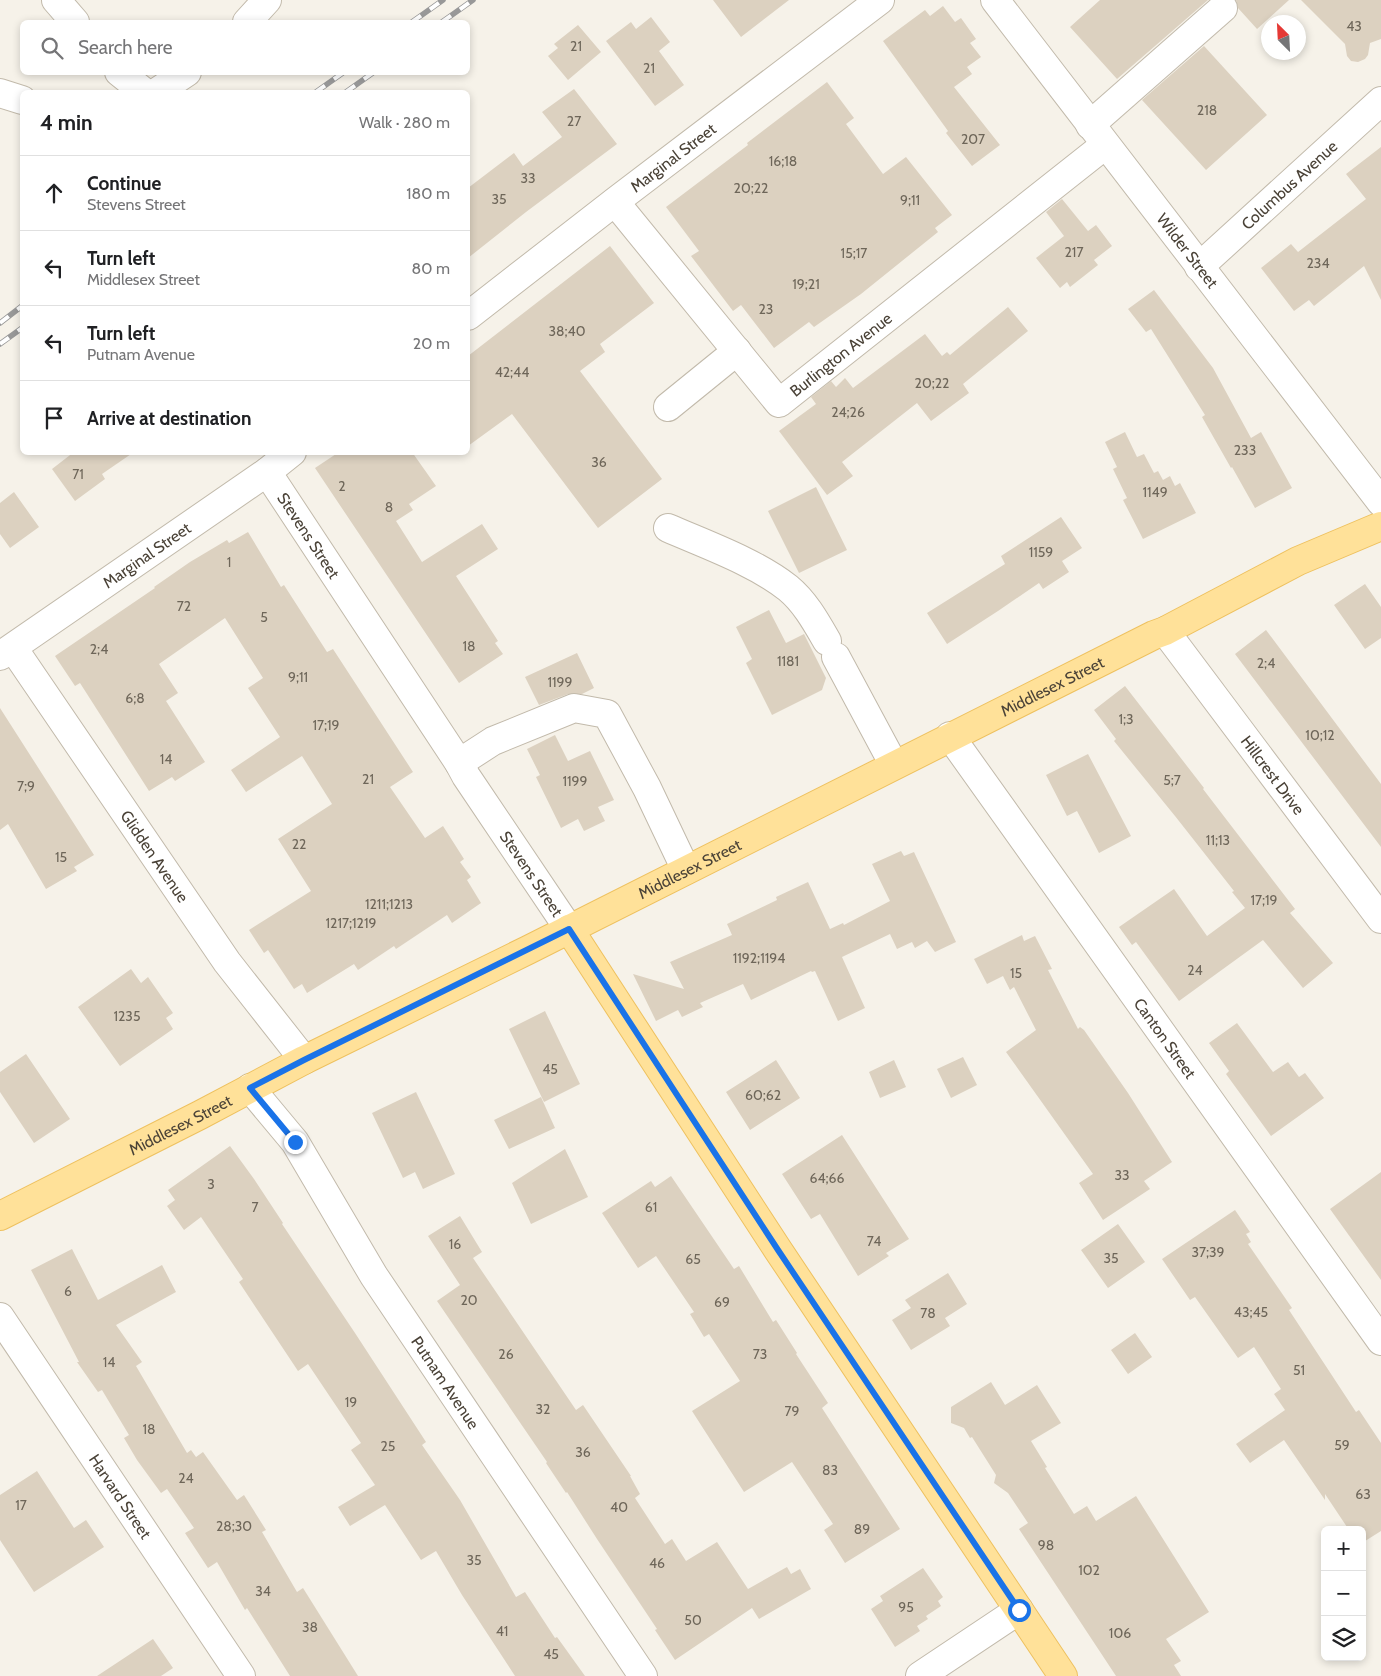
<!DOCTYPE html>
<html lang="en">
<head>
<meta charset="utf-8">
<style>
	:root { --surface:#fff; --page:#f2f2f2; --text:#202124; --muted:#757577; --line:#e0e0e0 }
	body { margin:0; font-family:Cabin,sans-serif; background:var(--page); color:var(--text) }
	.controls { position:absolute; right:15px; bottom:15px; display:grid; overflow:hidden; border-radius:8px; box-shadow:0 2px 8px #0003 }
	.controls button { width:45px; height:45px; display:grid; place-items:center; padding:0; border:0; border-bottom:1px solid var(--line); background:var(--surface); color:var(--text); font:25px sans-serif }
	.compass { position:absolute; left:1261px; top:15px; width:45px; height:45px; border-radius:50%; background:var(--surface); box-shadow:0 2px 8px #0003; rotate:336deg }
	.stop { position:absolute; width:15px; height:15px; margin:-11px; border:4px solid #1a73e8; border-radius:50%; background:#fff }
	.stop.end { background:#1a73e8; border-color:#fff; box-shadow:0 1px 5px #0008 }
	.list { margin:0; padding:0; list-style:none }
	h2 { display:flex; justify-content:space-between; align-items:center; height:65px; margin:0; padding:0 20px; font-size:21px }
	h2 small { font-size:16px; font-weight:400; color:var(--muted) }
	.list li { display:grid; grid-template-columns:32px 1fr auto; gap:15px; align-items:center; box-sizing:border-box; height:75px; padding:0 20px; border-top:1px solid var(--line) }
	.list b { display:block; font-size:19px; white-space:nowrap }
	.list p { margin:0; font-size:16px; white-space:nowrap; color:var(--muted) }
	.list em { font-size:16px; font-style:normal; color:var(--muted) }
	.icon { flex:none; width:28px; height:28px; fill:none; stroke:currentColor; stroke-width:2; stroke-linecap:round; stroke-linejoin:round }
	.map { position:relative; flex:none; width:1381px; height:1676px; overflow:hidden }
	.search { position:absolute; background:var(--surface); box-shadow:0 2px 8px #0003; left:20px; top:20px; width:450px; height:55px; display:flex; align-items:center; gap:12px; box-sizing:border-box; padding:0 18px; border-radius:8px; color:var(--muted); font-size:19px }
	.panel { position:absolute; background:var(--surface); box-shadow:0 2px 8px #0003; left:20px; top:90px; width:450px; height:365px; border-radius:8px }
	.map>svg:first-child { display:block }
	.building { fill:#dcd1c0 }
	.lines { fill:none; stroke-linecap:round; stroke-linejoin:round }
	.minor-casing { stroke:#c2baab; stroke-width:30 }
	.major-casing { stroke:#eec15f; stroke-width:30 }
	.minor { stroke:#fff; stroke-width:28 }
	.major { stroke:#ffe199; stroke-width:28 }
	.rail-casing { stroke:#989898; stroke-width:5.5 }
	.rail { stroke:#fff; stroke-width:4; stroke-dasharray:11; stroke-linecap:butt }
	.route { stroke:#1a73e8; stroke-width:6 }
	.labels { text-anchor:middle; stroke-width:4; stroke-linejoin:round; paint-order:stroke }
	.number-label { font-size:14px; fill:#6e6659 }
	.street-label { font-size:16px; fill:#4a4237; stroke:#fff }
</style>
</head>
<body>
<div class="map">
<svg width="1381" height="1676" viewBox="0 0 1381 1676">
	<rect width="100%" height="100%" fill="#f6f2e9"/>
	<path class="building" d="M713 0H789L741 37Z
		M1100 0H1208L1117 79 1070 27Z
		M1236 0H1289L1257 29 1238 8Z
		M1301 0H1381V39L1370 43 1368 55 1365 59 1358 62 1351 61 1347 56 1345 44Z
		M943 6 955 22 961 18 976 39 970 43 981 57 967 67 972 74 954 87 1000 145 972 166 946 133 948 131 883 41 925 10 930 16Z
		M651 17 670 42 659 51 684 85 655 106 606 41 631 22 636 29Z
		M578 25 601 52 568 80 548 56 558 48 554 44Z
		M1204 46 1267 115 1206 170 1142 100Z
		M827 82 854 118 846 124 883 174 906 157 952 215 935 228 938 232 861 294 814 327 809 322 774 348 741 305 733 311 691 256 699 251 666 207 748 145 747 143Z
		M574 89 617 144 526 212 468 258V188L514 153 523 166 562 137 542 112Z
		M1381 147V300L1364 266 1314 306 1309 300 1294 311 1261 268 1291 244 1298 252 1366 199 1346 174Z
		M1062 199 1088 231 1096 225 1112 246 1094 260 1098 265 1070 287 1067 282 1060 288 1036 258 1064 236 1046 212Z
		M610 246 654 303 600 344 605 352 580 371 662 479 598 528 512 414 468 446V356Z
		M1154 290 1213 368 1251 438 1261 432 1292 488 1255 508 1232 467 1231 468 1202 417 1205 415 1151 329 1146 332 1128 309Z
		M1008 307 1028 331 963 384 969 393 931 421 917 403 842 462 853 476 827 495 779 431 816 404 811 397 831 381 836 387 845 378 853 388 925 334 942 356 947 352 950 355Z
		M1125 432 1137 457 1144 454 1154 473 1158 471 1163 480 1170 476 1175 486 1180 483 1196 513 1143 539 1123 500 1127 498 1113 469 1117 467 1105 442Z
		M74 452H134L102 474 105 479 75 501 52 469Z
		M339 452H412L436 486 409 504 413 510 396 521 422 562 482 524 498 549 456 576 498 641 495 643 503 654 459 683 315 468Z
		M816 487 847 550 799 573 768 511Z
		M14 492 39 527 10 548 0 534V503Z
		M1061 517 1082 548 1062 561 1069 572 1043 589 1039 583 998 611 947 644 927 613 1005 564 1001 556Z
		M248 532 281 587 284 585 327 652 333 649 413 772 390 787 425 838 443 826 464 859 460 862 471 877 467 880 481 903 452 923 447 915 396 949 394 946 358 970 354 964 307 993 302 984 294 989 268 950 264 953 249 930 311 891 278 839 332 804 302 756 246 792 231 770 280 737 248 688 263 678 225 618 159 664 178 693 166 701 205 762 175 781 172 777 149 791 80 683 75 686 55 656 155 588 154 587 190 562 227 540 229 543Z
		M1365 584 1381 607V638L1365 649 1334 605Z
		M769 610 786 643 804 634 826 678 822 690 772 715 746 663 752 659 736 627Z
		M1266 630 1381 784V847L1235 654Z
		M577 653 594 688 582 694H568L539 705 525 677Z
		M1125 686 1204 788 1203 789 1295 909 1290 913 1333 963 1303 988 1263 940 1179 1001 1136 942 1132 945 1119 927 1174 889 1207 936 1245 908 1232 892 1234 891 1175 816 1114 741 1116 739 1094 710Z
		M0 708 94 855 74 867 77 871 46 889 8 824 0 830Z
		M555 735 568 761 590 751 614 800 598 807 605 821 584 831 578 819 561 828 536 777 540 775 527 749Z
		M1088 754 1131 836 1099 853 1077 811 1067 816 1046 775Z
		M901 851 904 856 914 852 956 942 935 952 927 941 915 948 912 942 897 949 890 934 842 957 865 1008 838 1021 815 971 812 972 811 971 751 1000 743 984 700 1003 703 1007 682 1017 678 1010 656 1021 633 974 684 989 670 962 732 935 727 924 777 900 776 897 808 882 830 929 843 923 844 925 890 901 872 864Z
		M1022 935 1024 941 1035 936 1052 969 1048 970 1078 1029 1080 1027 1084 1030 1128 1093 1172 1162 1144 1181 1150 1189 1103 1220 1079 1183 1093 1174 1006 1052 1036 1030 1014 987 1010 990 1003 976 987 984 974 959Z
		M131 969 141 983 148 977 173 1013 166 1018 173 1029 120 1066 78 1007Z
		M545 1011 580 1084 544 1102 509 1029Z
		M1237 1023 1273 1072 1288 1062 1299 1077 1305 1073 1324 1098 1271 1136 1226 1074 1229 1071 1209 1043Z
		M26 1054 70 1119 34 1143 0 1092V1072Z
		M963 1057 977 1085 951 1098 937 1069Z
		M776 1060 800 1098 750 1130 726 1092Z
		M894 1060 906 1087 880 1098 869 1072Z
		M416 1092 455 1174 423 1189 415 1172 403 1178 372 1113Z
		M541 1097 555 1128 509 1149 494 1120Z
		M842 1135 909 1239 886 1253 889 1256 858 1276 820 1214 811 1219 782 1174Z
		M230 1146 254 1179 283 1223 282 1224 355 1333 426 1442 422 1445 460 1500 516 1597 525 1592 555 1638 557 1637 585 1676H515L462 1595 436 1551 421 1560 385 1505 350 1526 338 1507 375 1485 351 1450 361 1443 308 1364 298 1371 239 1282 243 1279 201 1217 184 1230 167 1206 175 1200 168 1190Z
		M565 1149 588 1197 531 1224 512 1183Z
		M1381 1172V1280L1330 1209Z
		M671 1176 734 1269 739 1266 773 1322 776 1320 797 1353 796 1354 828 1403 822 1408 900 1529 845 1563 824 1530 833 1524 792 1462 744 1492 692 1411 740 1381 709 1334 704 1337 690 1314 694 1312 656 1256 638 1268 602 1213 651 1181 655 1187Z
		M1235 1210 1250 1232 1246 1234 1251 1242 1248 1244 1292 1308 1289 1310 1356 1412 1359 1410 1381 1443V1531L1362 1543V1530H1349L1325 1494V1500L1284 1440 1250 1463 1236 1444 1285 1410 1274 1394 1281 1389 1254 1347 1238 1358 1195 1297 1190 1300 1162 1259Z
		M460 1216 482 1252 473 1258 576 1410 583 1405 631 1476H630L640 1494 635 1498 665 1544 672 1539 686 1561 717 1542 748 1589 787 1567 791 1574 800 1569 811 1589 759 1619 752 1608 675 1660 655 1630 657 1629 597 1539 567 1492 566 1493 546 1463 547 1462 437 1301 460 1285 428 1236Z
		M1118 1224 1145 1262 1108 1288 1081 1250Z
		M72 1249 98 1300 162 1265 176 1292 116 1325 142 1362 136 1366 187 1453 191 1450 196 1457 203 1452 237 1500 244 1495 266 1530 262 1532 297 1592 303 1588 358 1676H290L247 1608 245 1610 217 1562 208 1568 185 1533 194 1528 167 1489 161 1493 137 1460 124 1438 129 1435 102 1390 98 1392 77 1362H79L31 1270Z
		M948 1273 967 1304 945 1318 950 1326 911 1350 892 1320 911 1308 905 1300Z
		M1135 1333 1152 1357 1128 1374 1111 1350Z
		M991 1382 1005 1405 1037 1385 1061 1423 1031 1441 1047 1467 1045 1468 1074 1514 1087 1506 1096 1521 1136 1496 1209 1612 1166 1639 1181 1661 1174 1665 1181 1676H1116L1019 1529 1028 1523 1008 1493 994 1483 996 1475 972 1437 970 1438 964 1428 951 1423V1407Z
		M37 1471 74 1528 86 1520 104 1547 34 1592 0 1540V1495Z
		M923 1568 943 1597 938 1601 941 1606 926 1616 928 1619 917 1626 920 1631 895 1647 871 1609 883 1601 880 1596Z
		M153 1639 173 1668 161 1676H97Z"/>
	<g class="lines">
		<defs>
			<g id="minor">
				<path d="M56 0 75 22"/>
				<path id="s1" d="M995 0 1381 502"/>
				<path d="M247 22 267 0"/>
				<path d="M119 72 144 92"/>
				<path d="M157 92 187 72"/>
				<path d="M0 93 22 100"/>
				<path d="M1090 125 1223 8"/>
				<path id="s2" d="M615 202 779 403 1105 145"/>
				<path id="s3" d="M1199 267 1381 101"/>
				<path id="s4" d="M468 316 617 200 880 0"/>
				<path d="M668 407 737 351"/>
				<path id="s5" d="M267 472 459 763 466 776 569 929"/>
				<path d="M668 528C707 545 755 562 788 588 805 602 816 622 827 641"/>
				<path id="s6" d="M1165 631 1381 919"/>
				<path id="s7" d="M13 648 227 962 304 1060"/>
				<path id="s8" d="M0 656 267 472 292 452"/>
				<path d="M836 657 894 765"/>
				<path id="s9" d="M950 736 1381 1341"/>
				<path d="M459 763 493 741 574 708 607 714 647 788 686 870"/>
				<path id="s10" d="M250 1088 295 1142 374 1276 643 1676"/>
				<path id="s11" d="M0 1317 241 1676"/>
				<path d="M920 1676 1019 1610"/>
			</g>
			<g id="major">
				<path d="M569 929 778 1250 1063 1676"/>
				<path id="s12" d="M0 1216 200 1115 304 1060 528 950 1154 635 1165 631 1298 561 1381 526"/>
			</g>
		</defs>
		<use href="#minor" class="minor-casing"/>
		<use href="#major" class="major-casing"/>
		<use href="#minor" class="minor"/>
		<use href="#major" class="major"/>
		<defs>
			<path id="rail" d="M412 22 443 0
				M442 22 473 0
				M316 92 344 72
				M346 92 374 72
				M0 323 22 306
				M0 344 22 328"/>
		</defs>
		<use href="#rail" class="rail-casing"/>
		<use href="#rail" class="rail"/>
	</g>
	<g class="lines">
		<path class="route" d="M295 1142 250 1088 304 1060 569 929 778 1250 1019 1610"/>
	</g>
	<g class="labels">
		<g class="number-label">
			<text x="1354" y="31">43</text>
			<text x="576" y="51">21</text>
			<text x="649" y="73">21</text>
			<text x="1207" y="115">218</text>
			<text x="574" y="126">27</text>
			<text x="973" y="144">207</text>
			<text x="783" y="166">16;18</text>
			<text x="528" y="183">33</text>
			<text x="751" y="193">20;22</text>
			<text x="499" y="204">35</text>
			<text x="910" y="205">9;11</text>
			<text x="1074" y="257">217</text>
			<text x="854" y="258">15;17</text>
			<text x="1318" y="268">234</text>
			<text x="806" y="289">19;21</text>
			<text x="766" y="314">23</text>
			<text x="567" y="336">38;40</text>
			<text x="512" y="377">42;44</text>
			<text x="932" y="388">20;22</text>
			<text x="848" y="417">24;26</text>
			<text x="1245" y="455">233</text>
			<text x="599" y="467">36</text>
			<text x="78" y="479">71</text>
			<text x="342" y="491">2</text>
			<text x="1155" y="497">1149</text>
			<text x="389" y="512">8</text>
			<text x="1041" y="557">1159</text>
			<text x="229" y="567">1</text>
			<text x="184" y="611">72</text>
			<text x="264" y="622">5</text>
			<text x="469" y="651">18</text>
			<text x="99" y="654">2;4</text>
			<text x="788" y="666">1181</text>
			<text x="1266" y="668">2;4</text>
			<text x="298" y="682">9;11</text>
			<text x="560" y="687">1199</text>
			<text x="135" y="703">6;8</text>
			<text x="1126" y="724">1;3</text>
			<text x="326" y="730">17;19</text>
			<text x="1320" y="740">10;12</text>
			<text x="166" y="764">14</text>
			<text x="368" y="784">21</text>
			<text x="1172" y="785">5;7</text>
			<text x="575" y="786">1199</text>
			<text x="26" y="791">7;9</text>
			<text x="1218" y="845">11;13</text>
			<text x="299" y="849">22</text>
			<text x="61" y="862">15</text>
			<text x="1264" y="905">17;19</text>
			<text x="389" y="909">1211;1213</text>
			<text x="351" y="928">1217;1219</text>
			<text x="759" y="963">1192;1194</text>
			<text x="1195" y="975">24</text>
			<text x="1016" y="978">15</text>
			<text x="127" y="1021">1235</text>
			<text x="550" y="1074">45</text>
			<text x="763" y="1100">60;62</text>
			<text x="1122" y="1180">33</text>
			<text x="827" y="1183">64;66</text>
			<text x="211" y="1189">3</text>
			<text x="255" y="1212">7</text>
			<text x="651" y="1212">61</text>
			<text x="874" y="1246">74</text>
			<text x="455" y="1249">16</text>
			<text x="1208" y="1257">37;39</text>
			<text x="1111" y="1263">35</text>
			<text x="693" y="1264">65</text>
			<text x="68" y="1296">6</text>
			<text x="469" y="1305">20</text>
			<text x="722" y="1307">69</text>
			<text x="1251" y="1317">43;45</text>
			<text x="928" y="1318">78</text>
			<text x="506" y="1359">26</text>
			<text x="760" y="1359">73</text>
			<text x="109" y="1367">14</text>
			<text x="1299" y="1375">51</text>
			<text x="351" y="1407">19</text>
			<text x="543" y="1414">32</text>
			<text x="792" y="1416">79</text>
			<text x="149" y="1434">18</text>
			<text x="1342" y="1450">59</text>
			<text x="388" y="1451">25</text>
			<text x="583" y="1457">36</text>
			<text x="830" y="1475">83</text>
			<text x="186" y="1483">24</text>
			<text x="1363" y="1499">63</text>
			<text x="21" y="1510">17</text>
			<text x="619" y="1512">40</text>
			<text x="234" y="1531">28;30</text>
			<text x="862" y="1534">89</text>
			<text x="1046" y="1550">98</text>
			<text x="474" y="1565">35</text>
			<text x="657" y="1568">46</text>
			<text x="1089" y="1575">102</text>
			<text x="263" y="1596">34</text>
			<text x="906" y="1612">95</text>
			<text x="693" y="1625">50</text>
			<text x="310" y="1632">38</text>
			<text x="502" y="1636">41</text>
			<text x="1120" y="1638">106</text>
			<text x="551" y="1659">45</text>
		</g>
		<g class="street-label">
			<text dy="6" stroke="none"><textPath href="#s4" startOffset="259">Marginal Street</textPath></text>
			<text dy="6" stroke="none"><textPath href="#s3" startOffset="122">Columbus Avenue</textPath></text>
			<text dy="6" stroke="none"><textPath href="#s1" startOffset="316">Wilder Street</textPath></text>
			<text dy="6" stroke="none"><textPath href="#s2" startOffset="338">Burlington Avenue</textPath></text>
			<text dy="6" stroke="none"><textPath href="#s5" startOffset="76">Stevens Street</textPath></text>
			<text dy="6" stroke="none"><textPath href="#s8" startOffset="178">Marginal Street</textPath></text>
			<text dy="6" stroke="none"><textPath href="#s12" startOffset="1178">Middlesex Street</textPath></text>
			<text dy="6" stroke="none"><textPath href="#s6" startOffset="180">Hillcrest Drive</textPath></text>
			<text dy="6" stroke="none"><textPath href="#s7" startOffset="252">Glidden Avenue</textPath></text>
			<text dy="6" stroke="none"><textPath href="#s12" startOffset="772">Middlesex Street</textPath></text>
			<text dy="6" stroke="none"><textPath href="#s5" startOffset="481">Stevens Street</textPath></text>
			<text dy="6" stroke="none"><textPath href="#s9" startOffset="371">Canton Street</textPath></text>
			<text dy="6" stroke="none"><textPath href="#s12" startOffset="202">Middlesex Street</textPath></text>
			<text dy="6" stroke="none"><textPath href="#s10" startOffset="354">Putnam Avenue</textPath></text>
			<text dy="6" stroke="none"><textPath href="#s11" startOffset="216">Harvard Street</textPath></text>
		</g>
	</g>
</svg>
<div class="controls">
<button>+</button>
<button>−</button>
<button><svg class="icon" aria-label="layers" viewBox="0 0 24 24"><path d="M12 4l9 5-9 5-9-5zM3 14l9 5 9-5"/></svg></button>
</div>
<svg class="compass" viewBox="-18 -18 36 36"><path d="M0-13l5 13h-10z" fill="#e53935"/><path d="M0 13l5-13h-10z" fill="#757577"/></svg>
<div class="stop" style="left:1019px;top:1610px"></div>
<div class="stop end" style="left:295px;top:1142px"></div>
<div class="search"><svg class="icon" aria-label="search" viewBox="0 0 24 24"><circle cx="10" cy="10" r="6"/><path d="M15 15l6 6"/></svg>Search here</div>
<section class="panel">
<h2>4 min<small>Walk · 280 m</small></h2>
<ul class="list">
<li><svg class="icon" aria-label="ahead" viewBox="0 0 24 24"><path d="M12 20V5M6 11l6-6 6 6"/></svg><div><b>Continue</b><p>Stevens Street</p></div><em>180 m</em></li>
<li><svg class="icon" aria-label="left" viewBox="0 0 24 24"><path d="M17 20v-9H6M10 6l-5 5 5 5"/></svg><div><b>Turn left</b><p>Middlesex Street</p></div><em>80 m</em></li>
<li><svg class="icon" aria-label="left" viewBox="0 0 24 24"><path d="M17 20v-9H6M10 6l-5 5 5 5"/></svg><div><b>Turn left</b><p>Putnam Avenue</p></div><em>20 m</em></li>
<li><svg class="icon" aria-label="arrive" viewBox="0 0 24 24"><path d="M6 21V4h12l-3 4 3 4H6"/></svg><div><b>Arrive at destination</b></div></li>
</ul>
</section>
</div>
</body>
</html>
